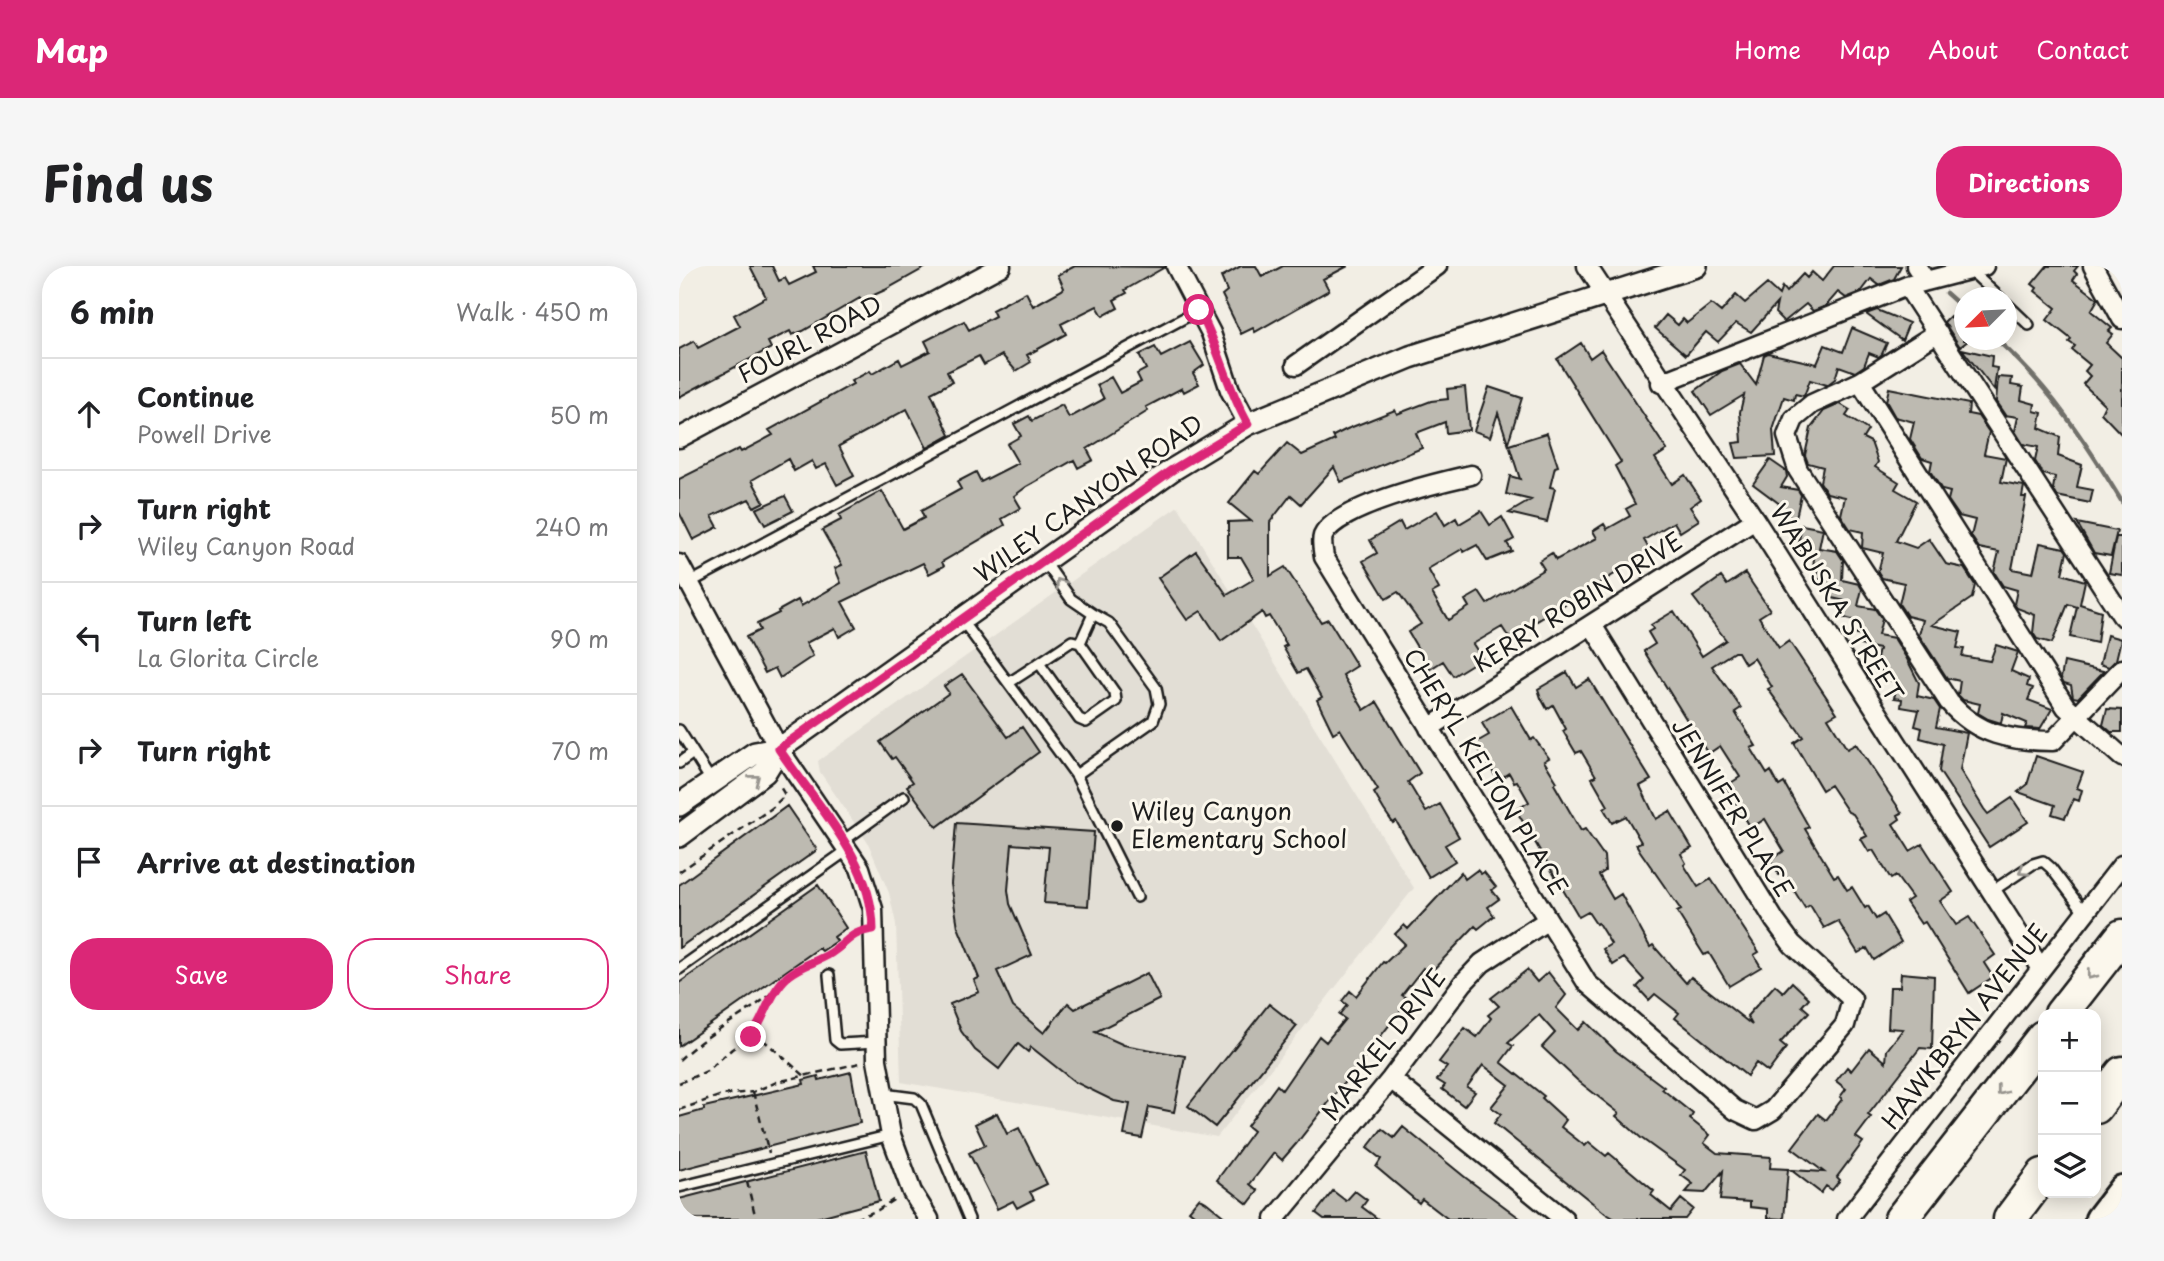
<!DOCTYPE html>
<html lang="en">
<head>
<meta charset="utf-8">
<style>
	:root { --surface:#fff; --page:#f6f6f6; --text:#202124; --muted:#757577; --line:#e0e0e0; --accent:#db2777 }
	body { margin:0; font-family:"Playpen Sans",sans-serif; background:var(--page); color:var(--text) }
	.controls { position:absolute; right:21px; bottom:21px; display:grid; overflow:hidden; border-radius:14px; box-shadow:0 4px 18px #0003 }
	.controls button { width:63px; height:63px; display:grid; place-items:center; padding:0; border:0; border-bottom:2px solid var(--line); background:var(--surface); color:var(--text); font:35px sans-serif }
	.compass { position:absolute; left:1275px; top:21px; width:63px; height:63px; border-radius:50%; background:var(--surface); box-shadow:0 4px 18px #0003; rotate:246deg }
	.stop { position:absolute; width:21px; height:21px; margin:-16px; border:5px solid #db2777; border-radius:50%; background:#fff }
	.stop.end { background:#db2777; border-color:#fff; box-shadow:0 2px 7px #0008 }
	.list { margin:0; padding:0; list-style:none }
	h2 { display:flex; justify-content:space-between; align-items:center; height:91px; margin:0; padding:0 28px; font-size:30px }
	h2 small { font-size:23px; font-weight:400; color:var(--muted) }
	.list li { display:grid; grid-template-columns:46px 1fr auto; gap:21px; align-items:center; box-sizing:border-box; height:112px; padding:0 28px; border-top:2px solid var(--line) }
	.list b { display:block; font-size:26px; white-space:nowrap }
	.list p { margin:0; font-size:23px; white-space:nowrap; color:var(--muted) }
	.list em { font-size:23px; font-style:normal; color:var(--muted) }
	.actions { display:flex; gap:14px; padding:21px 28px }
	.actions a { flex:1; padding:16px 0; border:2px solid var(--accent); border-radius:28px; text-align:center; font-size:24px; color:var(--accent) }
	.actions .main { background:var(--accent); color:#fff }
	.icon { flex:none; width:38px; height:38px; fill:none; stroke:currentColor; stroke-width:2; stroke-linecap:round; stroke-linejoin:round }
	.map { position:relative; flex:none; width:1443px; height:953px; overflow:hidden; border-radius:28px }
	header { display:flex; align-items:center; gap:42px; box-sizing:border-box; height:98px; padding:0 35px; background:var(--accent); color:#fff }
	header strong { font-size:33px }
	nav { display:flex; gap:38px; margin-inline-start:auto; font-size:24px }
	.intro { display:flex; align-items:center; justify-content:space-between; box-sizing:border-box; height:168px; padding:0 42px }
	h1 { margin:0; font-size:49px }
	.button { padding:18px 32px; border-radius:28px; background:var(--accent); color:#fff; font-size:24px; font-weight:700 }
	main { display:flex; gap:42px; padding:0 42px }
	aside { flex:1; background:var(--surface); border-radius:28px; box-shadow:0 4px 18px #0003 }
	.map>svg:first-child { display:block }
	.built { fill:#e2ded5 }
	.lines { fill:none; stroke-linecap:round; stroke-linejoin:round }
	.stream { stroke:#716f6b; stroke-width:4.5 }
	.building { fill:#bdbab1; stroke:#1c1c1c; stroke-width:2 }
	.service-casing { stroke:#1c1c1c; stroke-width:14 }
	.minor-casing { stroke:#1c1c1c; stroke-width:23 }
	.tertiary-casing { stroke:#1c1c1c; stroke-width:26 }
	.primary-casing { stroke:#1c1c1c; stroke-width:32 }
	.motorway-casing { stroke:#1c1c1c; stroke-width:37 }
	.path { stroke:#1c1c1c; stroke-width:2.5; stroke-dasharray:7 5; stroke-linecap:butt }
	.service { stroke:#fbf7ec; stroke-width:9 }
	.minor { stroke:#fbf7ec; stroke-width:18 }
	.tertiary { stroke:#fbf7ec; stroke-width:21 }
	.primary { stroke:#fbf7ec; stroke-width:26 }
	.motorway { stroke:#fbf7ec; stroke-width:32 }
	.oneway { stroke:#97948e }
	.route { stroke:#db2777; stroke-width:9 }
	.poi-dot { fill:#1c1c1c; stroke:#fbf7ec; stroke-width:2.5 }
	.labels { text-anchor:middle; stroke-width:6; stroke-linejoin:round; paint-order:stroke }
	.street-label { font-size:24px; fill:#1c1c1c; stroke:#fbf7ec }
	.poi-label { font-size:24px; fill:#1c1c1c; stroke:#fbf7ec; text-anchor:start }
</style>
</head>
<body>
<header>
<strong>Map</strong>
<nav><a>Home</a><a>Map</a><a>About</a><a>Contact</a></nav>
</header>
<div class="intro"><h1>Find us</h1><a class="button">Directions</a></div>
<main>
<aside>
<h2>6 min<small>Walk · 450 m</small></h2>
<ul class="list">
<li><svg class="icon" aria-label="ahead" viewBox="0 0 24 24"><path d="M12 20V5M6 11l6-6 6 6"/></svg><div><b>Continue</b><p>Powell Drive</p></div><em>50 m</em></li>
<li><svg class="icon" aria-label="right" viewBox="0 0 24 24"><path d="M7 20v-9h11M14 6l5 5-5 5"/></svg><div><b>Turn right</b><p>Wiley Canyon Road</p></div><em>240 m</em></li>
<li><svg class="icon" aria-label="left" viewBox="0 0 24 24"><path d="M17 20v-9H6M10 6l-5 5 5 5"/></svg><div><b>Turn left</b><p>La Glorita Circle</p></div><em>90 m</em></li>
<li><svg class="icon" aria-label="right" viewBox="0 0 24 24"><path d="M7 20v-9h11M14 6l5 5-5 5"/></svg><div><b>Turn right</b></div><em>70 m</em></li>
<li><svg class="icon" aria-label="arrive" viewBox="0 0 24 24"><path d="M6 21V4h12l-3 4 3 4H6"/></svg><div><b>Arrive at destination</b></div></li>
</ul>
<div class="actions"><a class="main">Save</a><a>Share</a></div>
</aside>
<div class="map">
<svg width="1443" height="953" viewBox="0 0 1443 953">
	<rect width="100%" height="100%" fill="#f2eee4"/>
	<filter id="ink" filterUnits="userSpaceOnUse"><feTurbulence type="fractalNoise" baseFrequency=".0143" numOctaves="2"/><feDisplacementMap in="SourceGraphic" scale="14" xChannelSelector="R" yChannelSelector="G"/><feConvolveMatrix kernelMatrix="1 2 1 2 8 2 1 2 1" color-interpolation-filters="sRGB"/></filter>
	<g filter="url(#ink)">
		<path class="built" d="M499 240 735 622 538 871 222 816 217 658 210 627 189 577 141 506 139 495Z"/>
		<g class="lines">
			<path class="stream" d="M1267 27 1286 44
				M1318 74C1370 120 1407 176 1443 236"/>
		</g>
		<path class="building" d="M71 0H93L100 15 106 12 110 19 137 6 134 0H249L206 24 182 35 181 32 124 65 113 69 111 65 89 76 92 82 0 131V83L15 75 19 82 61 60 55 49 87 31Z
			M396 0 486 1 446 24 448 27 435 34 439 42 424 50 418 40 382 58 387 68 348 89 352 96 337 105 323 89 305 99 300 90 268 106 273 116 252 127 271 169 248 182 228 143 160 180 175 210 158 219 147 198 137 203 133 195 115 205 109 193 73 214 85 236 75 241 70 233 33 250 39 261 14 274 0 246V213L60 183 62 186 94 169 90 164 174 118 172 115 191 105 193 108 220 93 223 99 251 85 246 75 285 55 290 64 316 50 313 44 347 26 354 40 383 24 385 22 379 9Z
			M562 0H577L583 11 604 0H669L644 13 650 24 576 66 574 62 562 68 543 29 548 25 542 11Z
			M1155 0H1222L1215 13 1200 19 1192 13 1182 26 1167 32 1159 26 1147 40 1134 45 1127 38 1105 56 1096 47 1098 37 1072 66 1057 57 1039 76 1027 66 1007 89 976 62 987 49 999 59 1004 53 1008 57 1032 38 1042 46 1057 29 1066 37 1088 18 1100 29 1103 21 1107 26 1124 8 1128 12 1133 6 1143 15Z
			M1368 0H1399L1395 5 1398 8 1394 14 1419 33 1412 45 1433 62 1430 65 1434 68 1427 77 1443 92V169L1422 147 1426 139 1404 118 1411 110 1406 105 1411 99 1393 84 1396 80 1390 76 1392 73 1368 54 1377 42 1356 25 1358 22 1353 18Z
			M1198 44 1230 57 1223 74 1187 48Z
			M1271 50 1285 67V74H1290L1281 81 1265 56Z
			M1173 62 1208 77 1203 88 1200 91 1190 87 1185 100 1176 106 1160 100 1156 113 1148 119 1131 114 1125 130 1116 128 1115 134 1105 131 1094 164 1096 190 1058 192 1054 177 1063 176 1061 146 1065 129 1032 149 1016 125 1043 105 1061 98 1077 119 1085 89 1089 87 1138 98 1146 79 1164 86Z
			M511 76 525 99 514 107 520 118 505 126 503 122 467 141 469 145 408 183 414 194 399 202 395 194 347 221 335 230 342 242 323 253 326 259 263 296 265 300 250 308 244 297 163 336 177 361 160 371 156 362 127 377 134 390 101 412 96 402 86 407 67 371 81 364 78 358 100 347 99 345 119 334 122 340 162 317 156 302 163 299 143 264 162 254 160 249 203 225 224 263 245 252 242 245 282 223 278 216 297 206 302 216 339 197 328 178 342 170 335 158 350 150 353 155 383 139 390 152 425 133 418 119 432 111 441 127 462 116 458 108 467 103 460 89 476 81 482 91Z
			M902 77 911 92 922 84 978 169 988 184 976 192 993 218 1006 209 1022 233 1011 241 1020 254 1001 266 995 256 965 274 972 286 830 372 823 361 794 378 803 392 774 410 764 395 751 403 729 366 742 358 719 326 707 333 684 295 698 287 691 274 721 256 725 264 758 245 766 259 777 252 780 258 802 245 811 259 823 251 835 273 828 277 833 285 808 295 798 279 785 286 783 283 749 303 760 323 753 327 769 354 790 341 786 334 800 326 808 338 865 303 860 295 873 287 877 294 918 272 914 265 925 258 928 263 951 250 947 243 956 238 936 200 942 196 878 93Z
			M1283 83 1313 90 1312 101 1318 102 1315 124Z
			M1319 111 1333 112 1332 119 1344 121 1342 134 1356 138 1355 145 1363 147 1360 162 1381 171 1379 190 1403 199 1398 221 1414 224 1411 237 1378 230 1374 223 1376 211 1364 208 1356 195 1359 181 1344 178 1336 165 1339 151 1326 149 1317 136Z
			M786 121 790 164 767 167 766 156 737 167 743 182 662 216 655 201 622 238 612 229 591 256V310L606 301 642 356 649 353 678 400 664 409 685 444 698 436 741 507 729 516 747 546 761 538 780 571 766 579 776 595 750 611 717 555 714 557 705 544 695 527 699 524 661 463 654 467 638 434 643 431 627 403 619 407 604 381 608 379 590 350 586 352 583 346 542 375 522 345 508 354 479 312 517 285 548 329 575 313 562 291H549V256L572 255 550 237 576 205 580 208 608 177 623 189 656 174 654 170 668 163 716 144 718 148 752 135 769 133 768 123Z
			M810 121 843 132 829 177 819 147 811 171 795 165Z
			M1210 122 1290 138 1289 148 1299 150 1310 166 1305 188 1327 192 1322 216 1345 220 1343 231H1347L1333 303 1354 307 1361 277 1385 282 1388 286 1383 308 1406 315 1401 338 1422 345 1418 377 1391 371 1398 341 1389 338 1373 377 1358 373 1354 367 1356 349 1338 342 1335 338 1338 324 1324 320 1315 306 1320 286 1300 282 1292 270 1296 254 1280 250 1269 234 1271 226 1263 224 1251 205 1253 195 1243 192 1231 173 1235 156 1216 151 1207 135Z
			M1161 138 1171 144 1167 150 1189 164 1184 172 1192 176 1199 196 1196 201 1220 216 1216 223 1237 235 1217 275 1237 282 1250 273 1267 298 1285 302 1296 319 1293 332 1253 359 1282 366 1278 382 1285 383 1283 390 1311 395 1317 379 1339 386 1332 405 1350 413 1348 420 1354 422 1349 434 1373 443 1361 463 1346 462 1348 457 1324 447 1322 457 1309 453 1299 447 1301 438 1284 434 1279 429 1281 415 1268 412 1240 369 1244 354 1228 350 1220 338 1225 317 1203 312 1199 306 1204 287 1183 282 1184 266 1171 263 1162 249 1166 231 1148 227 1141 216 1144 201 1129 197 1126 189 1132 162 1145 145Z
			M868 167 879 200 876 201 871 221 876 222 868 256 830 247 852 234 827 228 831 210 841 213 830 179Z
			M1091 194 1107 205 1108 211 1102 221 1119 224 1122 229 1117 252 1100 249 1102 239 1074 218Z
			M106 230 114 245 86 259 77 243Z
			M1398 257 1438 265 1432 290 1415 287Z
			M1123 259 1144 263 1140 282 1158 285 1164 294 1163 314 1180 318 1183 323 1179 340 1196 343 1203 353 1199 369 1215 372 1228 393 1240 417 1238 430 1255 434 1261 443 1257 461 1288 467 1281 504 1305 543 1309 548 1333 532 1349 556 1310 581 1260 505 1264 478 1241 472 1243 462 1236 460 1240 444 1222 441 1223 433 1215 432 1219 416 1201 412 1204 398 1197 397 1200 383 1181 379 1183 370 1177 369 1180 356 1162 351 1166 335 1149 331 1151 323 1144 322 1145 314 1138 313 1139 303 1134 302 1135 292 1121 289 1122 284H1118Z
			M1437 271H1443V309L1430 307Z
			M1066 307 1091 344 1080 351 1100 382 1110 375 1158 447 1149 452 1168 483 1177 478 1223 547 1219 549 1221 553 1214 558 1231 585 1243 578 1274 626 1261 635 1277 659 1290 651 1316 689 1305 697 1314 711 1290 727 1246 656 1242 658 1227 636 1233 632 1217 610 1212 613 1194 584 1190 586 1182 573 1188 570 1174 548 1169 546 1151 519 1143 524 1115 477 1124 471 1089 423 1093 421 1075 392 1066 398 1059 386H1055L1033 400 1062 442 1056 446 1077 480 1072 482 1088 508 1092 505 1100 520 1105 517 1130 561 1126 563 1155 611 1159 609 1168 624 1173 621 1186 642 1189 640 1197 653 1205 648 1222 676 1195 694 1188 682 1179 687 1159 655 1145 662 1131 639 1126 642 1104 607 1100 609 1091 594 1105 585 1086 553 1072 562 1047 520 1061 511 1041 480 1029 488 965 385 976 378 969 366 974 363 972 359 995 345 1023 390 1047 374 1014 331 1042 311 1048 319Z
			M1428 369 1442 373 1437 394 1430 401 1421 398Z
			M1385 396 1424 405 1423 407 1399 432 1394 431 1392 419 1385 417 1382 412Z
			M888 406 897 421 910 413 972 514 961 520 977 553 991 545 1013 582 1002 588 1007 597 1005 599 1019 621 1032 613 1080 686 1075 689 1082 701 1050 720 1030 687 1025 689 998 646 1002 644 961 585 957 578 962 576 947 550 933 557 925 543 929 540 913 512 917 510 902 485 897 487 884 465 887 463 874 439 868 443 862 432 859 423Z
			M283 408 329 471 343 461 360 486 258 561 228 520 234 516 216 491 213 493 201 476 270 427 265 420Z
			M832 440 852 474 855 472 870 492 865 495 878 516 875 518 902 565 906 563 925 590 926 605 920 609 934 633 942 628 971 681 974 679 1007 717 1012 711 1073 759 1068 750 1096 719 1104 726 1113 716 1130 732 1123 740 1130 746 1101 777 1107 782 1089 806 1077 797 1068 810 996 752 1000 747 976 728 970 734 958 721 965 714 945 692 934 699 924 683 932 678 919 657 917 658 909 646 900 651 837 544 850 536 838 515 835 516 830 507 819 514 796 477 810 469 803 457Z
			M1428 443 1443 444V466H1432L1424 459Z
			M1357 490 1404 506 1398 522 1403 524 1400 535 1395 533 1386 552 1373 548 1376 539 1339 526 1348 519Z
			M108 540 138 584 0 682V619Z
			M277 557 415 566 409 640 365 637 370 581 333 578 329 624 331 638 353 689 318 705 334 741 365 767 389 737 396 743 468 707 481 733 416 766 445 779 506 790 495 846 470 841 463 872 445 869 451 838 435 835 396 816 352 781 349 786 339 778 320 803 296 784 282 765 271 738 300 726 295 714 300 712 279 661 272 618Z
			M798 604 802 608 805 606 817 621 813 624 820 633 809 641 815 650 799 663 796 660 750 708 744 702 723 729 730 734 617 878 603 894 595 887 571 918 579 925 569 938 538 914 574 865 568 860 598 819 603 824 640 770 647 776 666 753 660 749 668 739 663 735 671 725 677 730 704 696 706 697 726 678 716 668 725 659 729 663 782 606 786 613Z
			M139 619 167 662 155 671 158 675 143 685 140 682 0 780V717Z
			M848 704 858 716 869 706 887 729 877 742 899 764 907 756 937 785 985 821 983 823 1014 848 1011 853 1031 869 1025 877 1038 887 1092 891 1091 902 1109 903 1105 953 1089 952V943L1071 941V936L1041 934 1044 905 1026 927 1007 926 1014 918 1002 909 1006 904 962 872 937 850 940 847 898 814 863 781 876 767 860 749 829 777 834 780 822 796 865 830 863 832 887 854 882 861 906 880 910 876 927 890 930 887 975 925 972 929 992 945 1002 933 1014 943 1006 953H936L926 947 815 857 822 848 812 841 830 819 804 799 788 821 796 826 785 840 763 823 766 819 758 814 768 801 760 796 786 762 798 771 812 752 809 749 820 740 812 732Z
			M1222 707 1255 710 1253 783 1241 782 1189 849 1192 851 1177 871 1184 876 1158 911 1161 914 1153 924 1147 920 1142 927 1112 904 1145 906 1113 882 1139 848 1147 854 1163 833 1161 831 1167 823 1157 815 1168 801 1172 805 1190 782 1207 796 1208 784 1224 763 1209 762 1211 721H1221Z
			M590 738 618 760 536 861 509 840Z
			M172 806 181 857 0 904V851L25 844V841L125 818 124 814 139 810 140 814Z
			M318 847 328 868 340 862 368 918 351 926 355 933 338 942 334 935 318 943 290 887 306 879 296 858Z
			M724 861 787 912 842 953H769L743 933 740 937 697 901 702 893 688 882 703 863 715 872Z
			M187 885 200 935 133 953H0V933Z
			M654 925 667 935 676 925 688 934 683 941 699 953H645L637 947Z
			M520 932 527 936 548 953H521L510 944Z"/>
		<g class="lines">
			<defs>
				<path id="service" d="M1291 4 1321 32
					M1328 38 1350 59
					M366 296 392 333 414 348 401 377
					M10 317 520 44
					M283 354 397 509 458 631
					M331 416C352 403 372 389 393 375L401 377 436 427 437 435 407 456 400 453 360 397
					M0 464 33 516
					M0 497 14 487
					M397 509 474 455 480 438 477 422 430 357 414 348
					M164 575 225 531
					M1312 626 1354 598 1364 595 1372 602 1406 647
					M0 703 170 583
					M150 709 156 774 161 778 198 776
					M204 828 235 832 242 838 290 953
					M0 921 212 869"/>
				<path id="minor" d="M497 0 532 67 551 124 569 158
					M908 0 1076 254 1362 703
					M1237 0 1247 15
					M1414 0 1443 53
					M1228 20 1443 350
					M1258 67 1181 116 1133 138 1115 153 1108 170 1119 204 1270 436C1298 469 1332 475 1374 475L1443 403
					M617 99 758 0
					M1181 116 1387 441 1443 491
					M982 117 1228 20 1305 0
					M0 172 322 0
					M792 209C761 216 657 240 644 270 642 276 644 284 645 291L908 717 1056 844 1077 854 1094 844 1166 759 1173 733 1113 678 1096 655 913 359
					M0 298 100 483 181 602 194 643 198 794 212 869 233 926 250 953
					M750 462 1076 254
					M712 813 885 953
					M596 953 712 813 784 717 803 697 869 654
					M1168 953 1443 599"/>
				<path id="tertiary" d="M0 539 76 487 100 483
					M0 570 86 506 100 483 493 204 569 158 731 91 1017 0"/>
				<path id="primary" d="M1420 953 1443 923"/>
				<path id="motorway" d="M1382 748 1443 670
					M1417 841 1443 807
					M1222 953 1364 771
					M1331 953 1364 909"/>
			</defs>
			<use href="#service" class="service-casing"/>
			<use href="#minor" class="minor-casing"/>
			<use href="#tertiary" class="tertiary-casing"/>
			<use href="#primary" class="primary-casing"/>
			<use href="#motorway" class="motorway-casing"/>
			<path class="path" d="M0 606 93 542 106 529 100 519
				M80 762 82 772 127 811
				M0 794C28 767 62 752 92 728
				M0 817 28 805 53 783 72 771 95 726 108 711 124 699 153 686 178 666
				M74 826 90 887
				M0 844 43 829 74 826 98 816 181 797
				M68 916 77 953
				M176 953 199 944 217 932"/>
			<use href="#service" class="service"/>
			<use href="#minor" class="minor"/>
			<use href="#tertiary" class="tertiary"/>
			<use href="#primary" class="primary"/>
			<use href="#motorway" class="motorway"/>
		</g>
		<defs><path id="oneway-chevron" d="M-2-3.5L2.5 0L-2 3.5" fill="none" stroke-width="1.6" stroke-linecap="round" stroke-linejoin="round" transform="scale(1.75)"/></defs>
		<g class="oneway">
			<use href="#oneway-chevron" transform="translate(381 317) rotate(-126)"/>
			<use href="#oneway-chevron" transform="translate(76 513) rotate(-38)"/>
			<use href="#oneway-chevron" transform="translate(1344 605) rotate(147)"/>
			<use href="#oneway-chevron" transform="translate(1412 709) rotate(128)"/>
			<use href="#oneway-chevron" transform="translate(1322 825) rotate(128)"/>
		</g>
	</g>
	<g class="lines" filter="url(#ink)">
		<path class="route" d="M72 771C86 752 90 727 109 710 122 699 138 696 152 687 170 675 172 666 194 663 193 593 137 539 100 483L493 204 569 158C548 122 540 81 520 44"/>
	</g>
	<circle class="poi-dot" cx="438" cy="560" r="7"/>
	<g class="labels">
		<g class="street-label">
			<text transform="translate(131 74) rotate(-28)" y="8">FOURL ROAD</text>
			<text transform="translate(410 233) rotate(-35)" y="8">WILEY CANYON ROAD</text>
			<text transform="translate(899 337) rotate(-32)" y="8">KERRY ROBIN DRIVE</text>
			<text transform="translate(1157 337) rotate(58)" y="8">WABUSKA STREET</text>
			<text transform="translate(806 506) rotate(58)" y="8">CHERYL KELTON PLACE</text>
			<text transform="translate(1053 542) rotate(58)" y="8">JENNIFER PLACE</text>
			<text transform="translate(1286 761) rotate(-52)" y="8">HAWKBRYN AVENUE</text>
			<text transform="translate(705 779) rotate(-52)" y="8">MARKEL DRIVE</text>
		</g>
		<g class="poi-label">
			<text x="452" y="554">Wiley Canyon<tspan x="452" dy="28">Elementary School</tspan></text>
		</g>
	</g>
</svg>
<div class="controls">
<button>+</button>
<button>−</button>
<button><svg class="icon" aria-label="layers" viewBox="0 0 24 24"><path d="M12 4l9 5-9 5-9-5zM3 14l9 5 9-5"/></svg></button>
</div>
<svg class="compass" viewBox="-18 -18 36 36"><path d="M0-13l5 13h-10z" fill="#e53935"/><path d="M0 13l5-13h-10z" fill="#757577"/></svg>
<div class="stop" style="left:520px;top:44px"></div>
<div class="stop end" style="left:72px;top:771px"></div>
</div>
</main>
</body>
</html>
